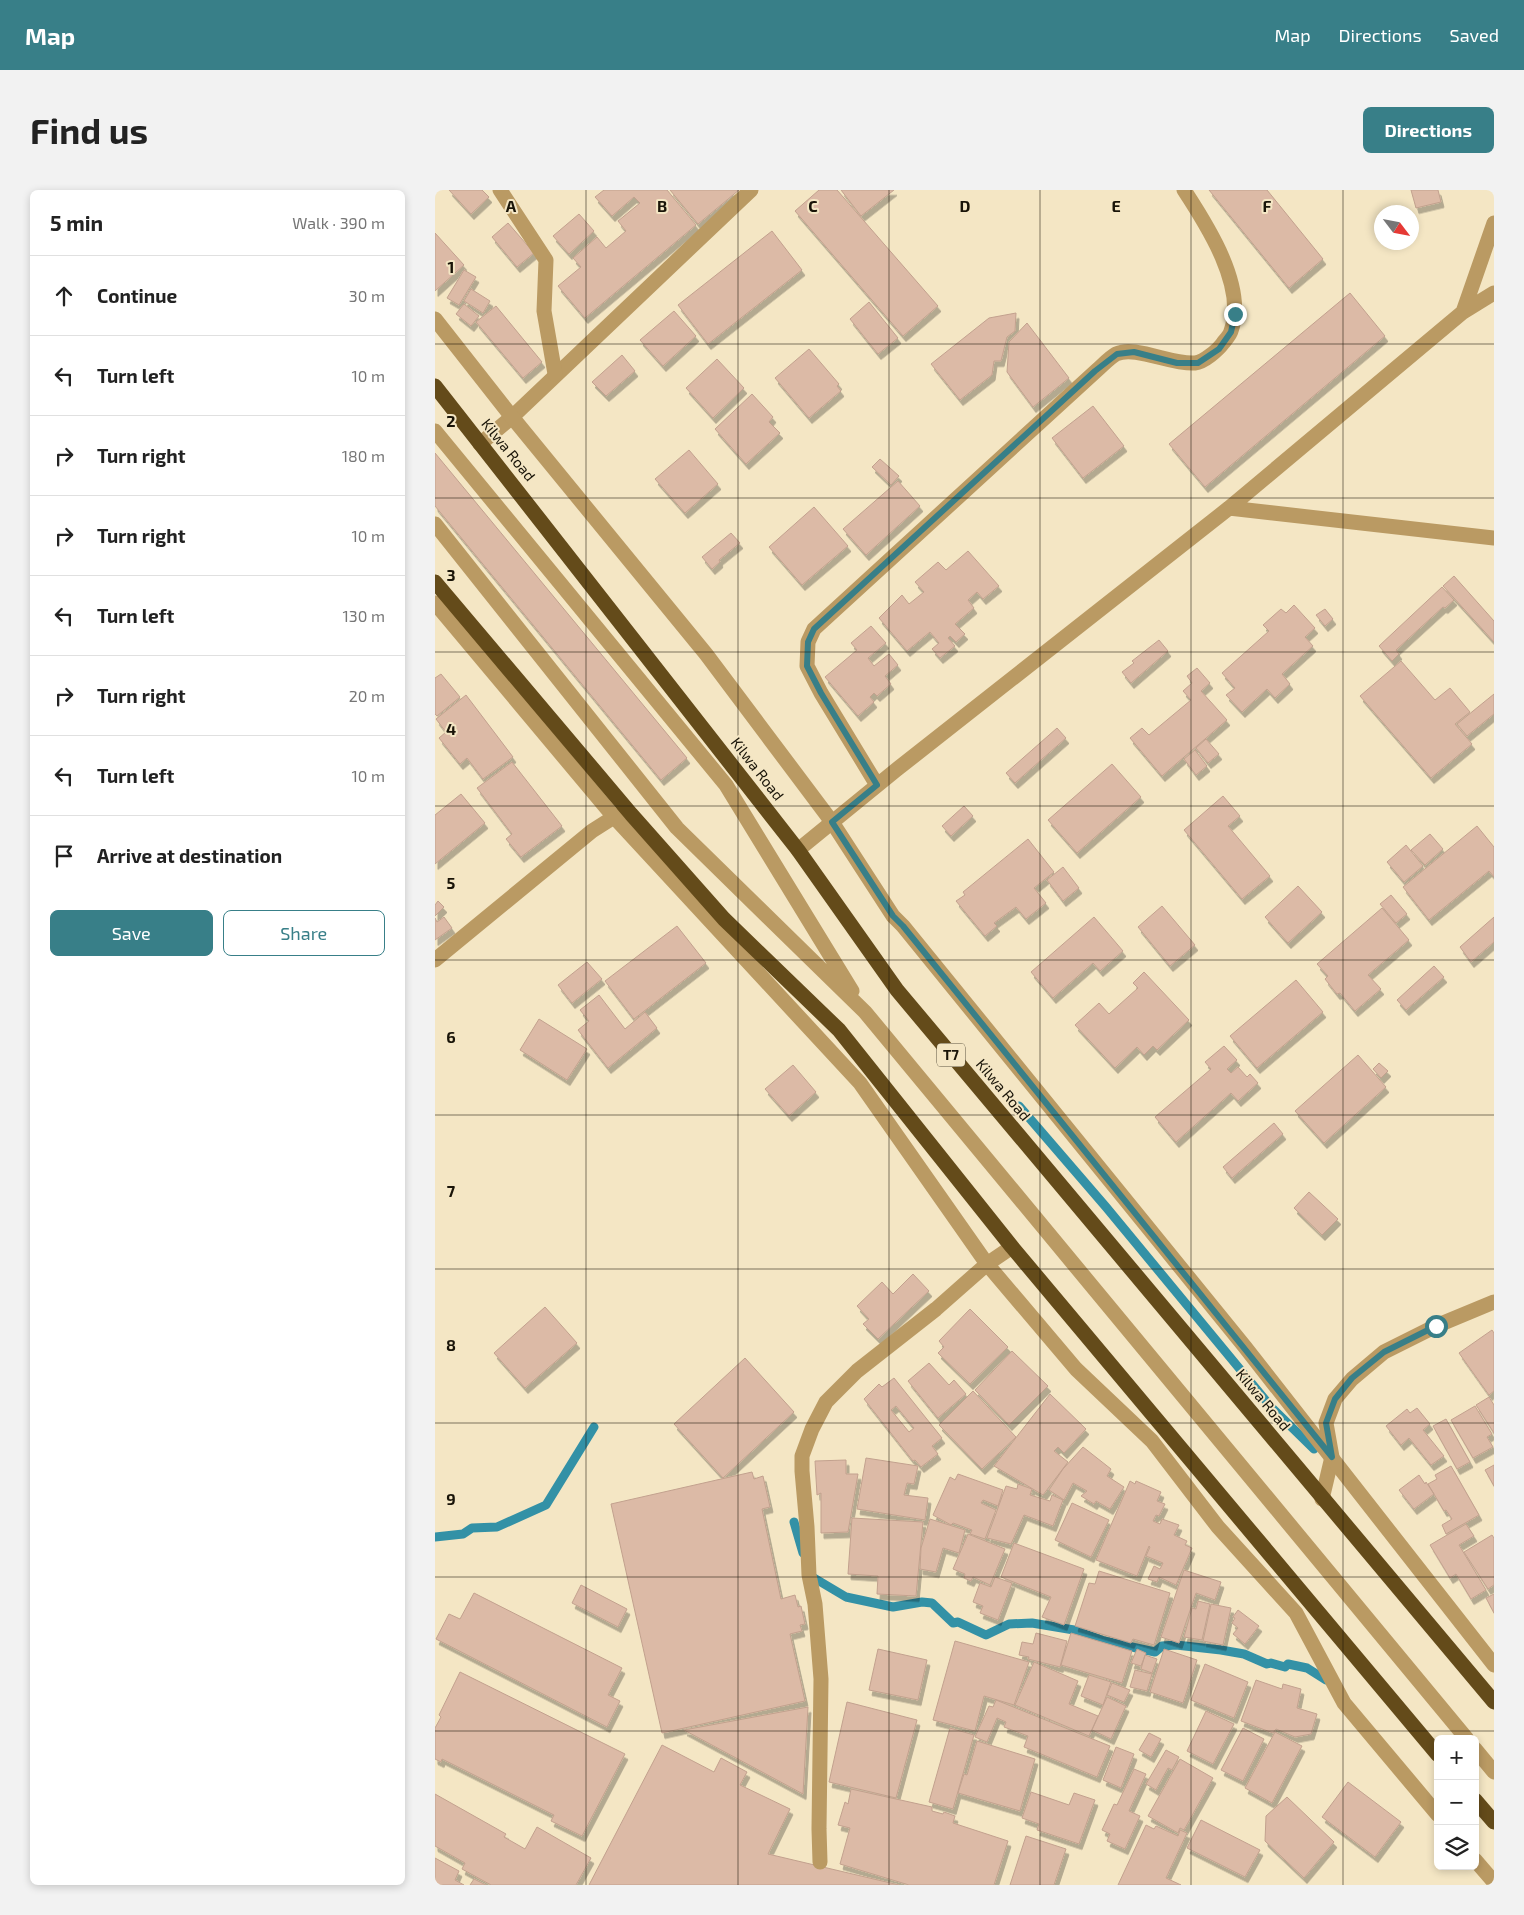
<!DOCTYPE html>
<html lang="en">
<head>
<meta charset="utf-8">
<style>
	:root { --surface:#fff; --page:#f2f2f2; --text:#222; --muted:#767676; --line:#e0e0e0; --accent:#387f88 }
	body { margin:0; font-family:"Exo 2",sans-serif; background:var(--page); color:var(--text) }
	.controls { position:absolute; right:15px; bottom:15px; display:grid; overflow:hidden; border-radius:8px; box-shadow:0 2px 8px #0003 }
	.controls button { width:45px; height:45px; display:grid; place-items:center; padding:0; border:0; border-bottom:1px solid var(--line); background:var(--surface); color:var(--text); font:25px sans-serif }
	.compass { position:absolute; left:939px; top:15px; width:45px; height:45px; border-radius:50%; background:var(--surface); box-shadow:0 2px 8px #0003; rotate:122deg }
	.stop { position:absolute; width:15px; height:15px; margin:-11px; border:4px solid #387f88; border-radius:50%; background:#fff }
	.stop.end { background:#387f88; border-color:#fff; box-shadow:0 1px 5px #0008 }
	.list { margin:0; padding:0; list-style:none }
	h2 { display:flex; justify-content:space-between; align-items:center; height:65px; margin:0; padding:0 20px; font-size:21px }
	h2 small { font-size:16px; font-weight:400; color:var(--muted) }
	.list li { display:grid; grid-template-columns:32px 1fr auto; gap:15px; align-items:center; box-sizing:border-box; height:80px; padding:0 20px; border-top:1px solid var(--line) }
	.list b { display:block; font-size:19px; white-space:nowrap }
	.list em { font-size:16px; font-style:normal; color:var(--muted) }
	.actions { display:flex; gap:10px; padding:15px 20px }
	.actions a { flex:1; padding:11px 0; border:1px solid var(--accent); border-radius:8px; text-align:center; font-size:18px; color:var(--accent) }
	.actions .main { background:var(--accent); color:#fff }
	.icon { flex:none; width:28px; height:28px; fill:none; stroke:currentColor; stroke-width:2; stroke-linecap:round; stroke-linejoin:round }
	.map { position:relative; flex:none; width:1059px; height:1695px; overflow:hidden; border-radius:8px }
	header { display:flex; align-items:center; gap:30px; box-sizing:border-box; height:70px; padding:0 25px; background:var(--accent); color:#fff }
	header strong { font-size:24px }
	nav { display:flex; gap:28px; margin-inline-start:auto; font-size:18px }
	.intro { display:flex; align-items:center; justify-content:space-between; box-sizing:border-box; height:120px; padding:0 30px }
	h1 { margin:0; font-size:35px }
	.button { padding:12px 22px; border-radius:8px; background:var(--accent); color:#fff; font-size:18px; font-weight:700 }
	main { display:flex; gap:30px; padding:0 30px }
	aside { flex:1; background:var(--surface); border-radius:8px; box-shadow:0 2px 8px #0003 }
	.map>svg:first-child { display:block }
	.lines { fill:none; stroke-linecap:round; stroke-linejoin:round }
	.stream { stroke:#3391a6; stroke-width:9 }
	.building { fill:#dcbaa6; stroke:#c2a18e; fill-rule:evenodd; filter:url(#shadow) }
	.lane { stroke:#ba9a63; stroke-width:15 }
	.street { stroke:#ba9a63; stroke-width:15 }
	.highway { stroke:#644b1a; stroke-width:15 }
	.route { stroke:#387f88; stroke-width:6 }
	.grid { fill:none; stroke:#191408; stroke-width:1; stroke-opacity:0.55 }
	.labels { text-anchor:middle; stroke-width:4; stroke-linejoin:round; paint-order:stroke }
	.shield { fill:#f4e6c4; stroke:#5b5340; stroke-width:1 }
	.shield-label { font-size:14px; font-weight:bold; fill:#191408 }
	.street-label { font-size:15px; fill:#191408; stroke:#f4e6c4 }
	.grid-label { font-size:16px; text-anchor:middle; font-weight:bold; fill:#191408; stroke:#f4e6c4; stroke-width:4; stroke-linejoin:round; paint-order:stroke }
</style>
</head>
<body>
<header>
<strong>Map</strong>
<nav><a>Map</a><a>Directions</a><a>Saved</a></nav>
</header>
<div class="intro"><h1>Find us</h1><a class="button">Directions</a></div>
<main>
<aside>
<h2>5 min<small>Walk · 390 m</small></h2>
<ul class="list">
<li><svg class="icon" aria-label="ahead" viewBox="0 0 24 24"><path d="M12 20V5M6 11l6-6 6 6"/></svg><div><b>Continue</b></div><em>30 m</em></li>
<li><svg class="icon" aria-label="left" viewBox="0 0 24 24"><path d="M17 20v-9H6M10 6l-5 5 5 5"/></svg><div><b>Turn left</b></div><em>10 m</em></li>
<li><svg class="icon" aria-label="right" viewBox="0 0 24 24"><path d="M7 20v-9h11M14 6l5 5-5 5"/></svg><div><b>Turn right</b></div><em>180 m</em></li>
<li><svg class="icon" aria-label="right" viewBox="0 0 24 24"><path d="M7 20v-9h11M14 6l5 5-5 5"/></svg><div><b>Turn right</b></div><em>10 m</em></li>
<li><svg class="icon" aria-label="left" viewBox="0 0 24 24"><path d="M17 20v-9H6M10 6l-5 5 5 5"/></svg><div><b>Turn left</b></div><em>130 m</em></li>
<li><svg class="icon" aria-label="right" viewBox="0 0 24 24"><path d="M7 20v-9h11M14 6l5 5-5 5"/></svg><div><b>Turn right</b></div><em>20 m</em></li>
<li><svg class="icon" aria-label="left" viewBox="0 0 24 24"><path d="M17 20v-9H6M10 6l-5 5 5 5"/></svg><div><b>Turn left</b></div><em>10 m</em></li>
<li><svg class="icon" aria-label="arrive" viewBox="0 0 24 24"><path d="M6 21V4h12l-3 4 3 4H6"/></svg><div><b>Arrive at destination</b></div></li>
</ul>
<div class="actions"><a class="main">Save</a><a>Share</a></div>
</aside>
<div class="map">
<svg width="1059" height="1695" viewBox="0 0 1059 1695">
	<defs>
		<filter id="shadow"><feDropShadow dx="3" dy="5.5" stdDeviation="0" flood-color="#0004"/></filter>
	</defs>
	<rect width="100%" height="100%" fill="#f4e6c4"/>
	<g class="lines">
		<path class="stream" d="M584 916 671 1017 837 1218 879 1259
			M359 1332 368 1363
			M0 1347 28 1344 37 1338 62 1337 111 1315 159 1237
			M374 1385 411 1407 458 1417 487 1412 497 1413 518 1433 523 1432 551 1445 574 1434 597 1433 639 1440 669 1451 720 1462 727 1456 741 1455 786 1460 809 1464 832 1474 836 1473 850 1477 853 1474 872 1478 891 1490"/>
	</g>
	<path class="building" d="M14 0H47L54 7 36 24Z
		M169 0H232L261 35 150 128 123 96 146 77 138 68 162 47 171 58 191 41 183 31 205 13 199 7 177 26 160 7Z
		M235 0H304L263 34Z
		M384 0H402L503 116 468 146 360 21Z
		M406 0H459L426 26Z
		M774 0H832L888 69 854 98Z
		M976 0H1003L1006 12 981 18Z
		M144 24 159 41 134 64 118 46Z
		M73 33 99 63 82 77 57 47Z
		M337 41 367 80 273 154 243 115Z
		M0 43 29 75 0 101Z
		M29 80 41 87 24 115 12 108Z
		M36 99 55 111 48 123 29 111Z
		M915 103 950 146 770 297 734 254Z
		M434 112 463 148 443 164 415 129Z
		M29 114 44 126 36 136 21 124Z
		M61 116 107 172 88 188 41 132Z
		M239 121 261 146 228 176 205 150Z
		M581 123 580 141 572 147 566 171H559L557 185 525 210 496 174 554 128Z
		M592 133 634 188 598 217 572 182 574 152Z
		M374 159 404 194 402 196 406 201 374 228 340 188Z
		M187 165 200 181 171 206 157 192Z
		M282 169 309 198 278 228 251 198Z
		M317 204 338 227 334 232 345 243 311 274 280 239Z
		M658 216 689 256 648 288 617 248Z
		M254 260 283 294 250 323 220 289Z
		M0 263 252 568 226 590 0 316Z
		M445 269 464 286 456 295 437 277Z
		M463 291 485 316 431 365 408 339Z
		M379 317 413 356 367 395 334 357Z
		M296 343 305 353 284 370 285 372 277 379 267 367Z
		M533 361 564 396 548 409 542 402 533 410 539 418 520 434 530 444 521 452 515 446 513 448 520 456 505 468 497 459 504 453 495 442 472 461 444 428 467 405 474 414 489 402 480 392 503 372 511 380Z
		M1019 386 1059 431V452L1008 396Z
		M1007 397 1019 410 1010 418 1008 417 961 460 964 464 957 471 944 456Z
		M859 415 880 438 870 447 878 456 847 484 855 494 840 508 832 499 807 522 791 505 800 498 787 483 834 441 828 435 846 419 851 423Z
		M890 419 898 429 890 436 881 425Z
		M436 436 451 453 433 468 439 476 454 464 463 475 450 486 456 494 442 506 439 503 435 507 439 512 423 526 390 487 422 460 416 453Z
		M724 450 733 461 696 493 687 482 699 473 697 471Z
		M966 471 1000 510 1015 498 1035 522 1020 534 1037 554 996 588 925 506Z
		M762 478 775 493 766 501 792 530 727 586 695 548 707 538 714 545 756 510 748 501 757 493 752 486Z
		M6 484 25 507 2 526 0 524V488Z
		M1059 504V524L1032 546 1022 534Z
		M31 505 78 567 48 589 32 568 25 574 4 548 11 542 1 529Z
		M622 538 631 548 580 593 571 583Z
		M771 549 784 564 773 573 761 558Z
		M760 560 772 576 761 585 749 569Z
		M77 572 127 636 86 667 71 649 77 644 42 598Z
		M677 574 706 607 642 663 613 630Z
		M26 604 50 633 0 674V625Z
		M788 606 805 626 793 636 835 686 807 709 749 640Z
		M529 616 538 626 516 646 507 636Z
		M1042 636 1059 657V687L1054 681 994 730 968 697Z
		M995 644 1008 659 990 675 976 660Z
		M593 649 619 682 599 698 611 713 591 729 581 717 559 733 562 736 550 746 521 711 530 705 528 702Z
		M971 655 988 676 969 692 952 672Z
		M628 677 644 698 628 711 612 690Z
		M863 696 887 722 853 753 830 727Z
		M956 705 972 724 961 733 945 714Z
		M3 711 9 717 0 726V715Z
		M727 716 760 755 735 776 703 737Z
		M947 718 974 750 933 785 946 799 920 821 905 803 902 804 890 789 893 786 882 774Z
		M9 727 17 738 0 750V728L2 732Z
		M659 727 688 761 665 781 658 773 618 808 596 782Z
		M1059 727V752L1036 772 1025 757Z
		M242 736 271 773 199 829 170 791Z
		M152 772 167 789 137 813 123 795Z
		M999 776 1009 787 971 820 962 810Z
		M709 782 754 830 722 860 718 856 709 865 702 857 680 878 640 835 664 813 674 824 703 798 698 793Z
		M861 790 888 822 822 878 795 846Z
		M164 805 190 839 210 822 222 838 173 878 143 840 154 831 145 820Z
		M104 829 152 859 132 890 85 860Z
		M789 856 802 870 792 879 796 883 803 877 812 887 815 884 823 893 803 911 796 903 741 952 720 927 776 879 770 872Z
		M923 865 951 897 889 953 860 921Z
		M944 873 953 881 946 888 938 879Z
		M358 875 381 902 354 926 330 899Z
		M839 933 848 944 797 988 788 977Z
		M874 1002 903 1029 887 1045 859 1018Z
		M478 1084 494 1101 443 1149 428 1134 434 1129 422 1116 447 1092 458 1104Z
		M110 1117 142 1153 90 1198 59 1163Z
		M535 1119 573 1157 535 1194 503 1163 509 1157 504 1151Z
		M1057 1140 1059 1143V1201L1054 1205 1024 1163Z
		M577 1161 613 1196 574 1235 540 1200Z
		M310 1168 359 1222 288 1288 239 1234Z
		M494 1173 514 1195 519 1190 531 1204 503 1228 473 1191Z
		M459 1188 507 1248 497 1256 503 1264 486 1277 480 1270 478 1271 429 1209 444 1194 447 1197ZM461 1216 479 1238 474 1242 456 1220Z
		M538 1201 581 1247 547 1279 504 1235Z
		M615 1204 651 1239 629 1263 623 1257 619 1261 633 1272 608 1305 559 1276Z
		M1054 1207 1059 1215V1243L1041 1215Z
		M1040 1216 1057 1244 1052 1247 1058 1257 1038 1268 1016 1230Z
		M982 1218 995 1234 988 1240 1009 1266 996 1275 974 1248 966 1255 951 1236 972 1219 975 1223Z
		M1011 1229 1035 1272 1022 1279 998 1236Z
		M648 1257 676 1279 672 1286 689 1297 675 1319 661 1311 659 1314 646 1306 652 1301 638 1293 629 1310 614 1300 628 1279Z
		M431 1268 483 1276 479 1294 472 1293 469 1305 493 1308 490 1330 422 1319Z
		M411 1270V1284H423L413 1342 386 1343V1303L382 1305 380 1271Z
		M1059 1275V1296L1050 1280Z
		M1016 1276 1044 1325 1011 1344 1007 1335 1017 1329 1011 1320 1009 1321 993 1294 1002 1289 1000 1285Z
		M317 1282 319 1289 328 1286 335 1317 327 1319 346 1409 360 1405 363 1417 366 1416 370 1434 365 1435 367 1441 355 1444 370 1511 227 1543 176 1314Z
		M523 1284 568 1300 563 1316 548 1310 546 1313 561 1320 550 1349 535 1344 537 1340 518 1333 516 1335 498 1325 515 1287 520 1290Z
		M984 1285 990 1294 991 1292 999 1304 979 1319 964 1300Z
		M695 1291 700 1294 701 1291 726 1302 722 1311 730 1314 724 1326 721 1325 718 1331 725 1334 727 1329 744 1335 739 1345 752 1351 750 1355 757 1358 741 1395 724 1387 722 1392 713 1389 719 1376 725 1379 728 1373 711 1366 715 1357 714 1356 702 1386 661 1370Z
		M583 1294 597 1299 595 1305 615 1311 617 1305 628 1310 618 1336 589 1325 576 1354 552 1348 571 1296 582 1299Z
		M637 1313 674 1330 656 1367 620 1350Z
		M417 1328 488 1332 481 1406 442 1404 443 1386 413 1384Z
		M495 1329 530 1340 524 1363 508 1358 501 1382 485 1379 486 1358Z
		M1031 1334 1039 1346 1024 1355 1051 1400 1036 1409 1021 1384 1015 1388 995 1355Z
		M533 1344 570 1359 555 1395 538 1387 536 1391 529 1388 530 1384 518 1379Z
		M1057 1345 1059 1348V1395L1053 1399 1029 1362Z
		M579 1353 649 1379 629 1435 607 1427 616 1407 566 1387Z
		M749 1380 786 1392 780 1410 761 1403 744 1453 726 1447Z
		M664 1381 735 1403 719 1455 698 1449 696 1453 640 1436 654 1393 660 1394Z
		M560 1387 577 1393 563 1430 545 1423 548 1416 538 1412 545 1393 556 1397Z
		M146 1395 192 1419 183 1437 137 1413Z
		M39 1403 187 1478 173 1505 185 1511 172 1537 1 1449 14 1424 25 1429Z
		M1059 1404V1423L1051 1408Z
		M763 1411 775 1414 767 1450 749 1447 757 1418 761 1419Z
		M776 1414 796 1418 788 1455 768 1451Z
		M803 1420 824 1436 810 1454 798 1444 803 1438 797 1433 800 1428 798 1427Z
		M601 1443 632 1451 625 1477 593 1469 594 1467 584 1465 587 1452 598 1454Z
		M636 1443 697 1461 687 1493 626 1475Z
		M520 1451 594 1472 579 1515 549 1506 540 1541 498 1530Z
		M443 1459 492 1470 483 1510 434 1500Z
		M702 1459 711 1463 706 1476 696 1473Z
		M729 1459 762 1470 748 1513 715 1502Z
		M710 1465 722 1469 717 1483 706 1479Z
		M599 1472 643 1491 634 1514 663 1526 654 1546 580 1515Z
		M770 1474 813 1492 799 1528 756 1510Z
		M700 1480 717 1484 712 1501 695 1497Z
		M25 1482 190 1564 147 1646 116 1631 119 1625 7 1569 6 1572 0 1569V1538L6 1527 4 1525Z
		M654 1485 676 1492 668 1515 646 1506Z
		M821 1490 847 1499 848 1494 866 1499 862 1518 882 1524 876 1544 860 1547 841 1539 838 1543 806 1531Z
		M677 1493 695 1500 689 1512 672 1505Z
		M672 1507 691 1516 676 1549 657 1540Z
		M561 1510 675 1556 662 1587 589 1557 593 1546 569 1537 571 1532 562 1528 552 1552 540 1547 554 1516 558 1517Z
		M412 1512 482 1530 461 1608 394 1592Z
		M373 1517 368 1604 249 1540Z
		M771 1521 799 1534 778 1574 752 1561Z
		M515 1538 539 1545 518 1619 494 1612Z
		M808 1538 829 1549 808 1591 786 1580Z
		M840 1542 867 1556 837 1613 810 1598Z
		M714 1543 726 1549 716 1567 704 1560Z
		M542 1551 600 1569 585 1621 523 1603 529 1584 532 1585Z
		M227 1555 279 1582 286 1568 312 1582 305 1595 355 1619 333 1664 464 1695H154Z
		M681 1557 699 1564 686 1598 668 1590Z
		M731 1560 744 1567 737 1580 733 1578 721 1600 711 1594Z
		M745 1569 778 1588 749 1640 745 1638 743 1643 713 1626Z
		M699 1579 711 1584 694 1621 705 1626 690 1659 672 1651 675 1644 667 1640 679 1614 682 1615Z
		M913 1592 966 1632 940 1667 887 1627Z
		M416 1599 497 1617V1621L508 1624 509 1622 520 1626 518 1633 573 1651 559 1695H474L405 1674 415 1638 403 1635 410 1612 413 1614Z
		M596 1602 634 1615 639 1603 660 1610 644 1654 602 1640 604 1634 587 1628Z
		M0 1604 71 1644 69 1647 90 1659 102 1637 156 1668 141 1695H56L27 1679 30 1673 0 1656Z
		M852 1607 899 1652 869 1688 830 1651 831 1626Z
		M766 1630 825 1660 810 1687 752 1658Z
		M711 1635 719 1639 721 1636 743 1646 745 1640 752 1643 731 1688 746 1695H683Z
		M591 1646 631 1659 619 1695H575Z
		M0 1668 24 1681 20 1690 29 1695H0Z
		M39 1689 51 1695H35Z"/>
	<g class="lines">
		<path class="lane" d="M1028 122 1059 33
			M0 241 291 595 417 801
			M45 254 77 227 316 0
			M794 318 1059 348
			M0 334 242 638 430 822 1032 1549
			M442 595 386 503 372 476 373 452 379 439 661 181C667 176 674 168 681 164 700 155 737 175 760 173 769 172 783 160 788 153 791 149 795 145 796 141 812 97 772 35 749 0
			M363 660 461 580 794 318 1028 122 1059 103
			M887 1309 897 1267 891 1233 900 1209 917 1189 949 1162 1001 1136 1059 1112
			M1040 1559 1059 1582
			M385 1672 384 1639 386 1489 380 1414 374 1385 372 1337 367 1281V1266L377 1239 391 1212 422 1181 501 1119 552 1074 577 1057"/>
		<path class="street" d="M65 0 111 70 109 121 120 184
			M0 129 77 227 271 464 397 632 458 726 468 736 810 1157 1059 1475
			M0 413 179 627 425 893 552 1074 641 1179 717 1251 783 1337 861 1423 909 1513 1003 1625
			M0 770 157 641 179 627 188 625
			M1040 1670 1059 1692"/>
		<path class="highway" d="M0 196 363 660 462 800 1059 1512
			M0 392 196 624 289 729 404 840 577 1057 1003 1565
			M1040 1610 1059 1632"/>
	</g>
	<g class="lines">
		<path class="route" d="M800 124 796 142 784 159 763 173H742L699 162 682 164 660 181 379 439 373 452 372 476 386 503 442 595 397 632 458 726 468 736 897 1267 891 1233 900 1209 917 1188 949 1162 1001 1136"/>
	</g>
	<path class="grid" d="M151 0V1695M303 0V1695M454 0V1695M605 0V1695M756 0V1695M908 0V1695M0 154H1059M0 308H1059M0 462H1059M0 616H1059M0 770H1059M0 925H1059M0 1079H1059M0 1233H1059M0 1387H1059M0 1541H1059"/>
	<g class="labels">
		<rect class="shield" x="502" y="853.5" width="28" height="23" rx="4"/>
		<g class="shield-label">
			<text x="516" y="870">T7</text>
		</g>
		<g class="street-label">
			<text transform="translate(73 260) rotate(51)" y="5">Kilwa Road</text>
			<text transform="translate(322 579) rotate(52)" y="5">Kilwa Road</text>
			<text transform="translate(568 900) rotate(50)" y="5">Kilwa Road</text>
			<text transform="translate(828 1210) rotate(50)" y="5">Kilwa Road</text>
		</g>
	</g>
	<g class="grid-label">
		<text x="76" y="22">A</text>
		<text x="227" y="22">B</text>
		<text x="378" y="22">C</text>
		<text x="530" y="22">D</text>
		<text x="681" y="22">E</text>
		<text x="832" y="22">F</text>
		<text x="16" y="83">1</text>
		<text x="16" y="237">2</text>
		<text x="16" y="391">3</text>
		<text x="16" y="545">4</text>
		<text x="16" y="699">5</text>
		<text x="16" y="853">6</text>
		<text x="16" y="1007">7</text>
		<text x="16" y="1161">8</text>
		<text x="16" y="1315">9</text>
	</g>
</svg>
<div class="controls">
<button>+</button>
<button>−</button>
<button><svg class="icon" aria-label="layers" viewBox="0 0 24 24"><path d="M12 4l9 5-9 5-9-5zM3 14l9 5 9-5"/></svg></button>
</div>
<svg class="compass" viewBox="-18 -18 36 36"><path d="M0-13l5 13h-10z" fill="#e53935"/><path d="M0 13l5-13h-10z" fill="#767676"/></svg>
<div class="stop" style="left:1001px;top:1136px"></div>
<div class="stop end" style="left:800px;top:124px"></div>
</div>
</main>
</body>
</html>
